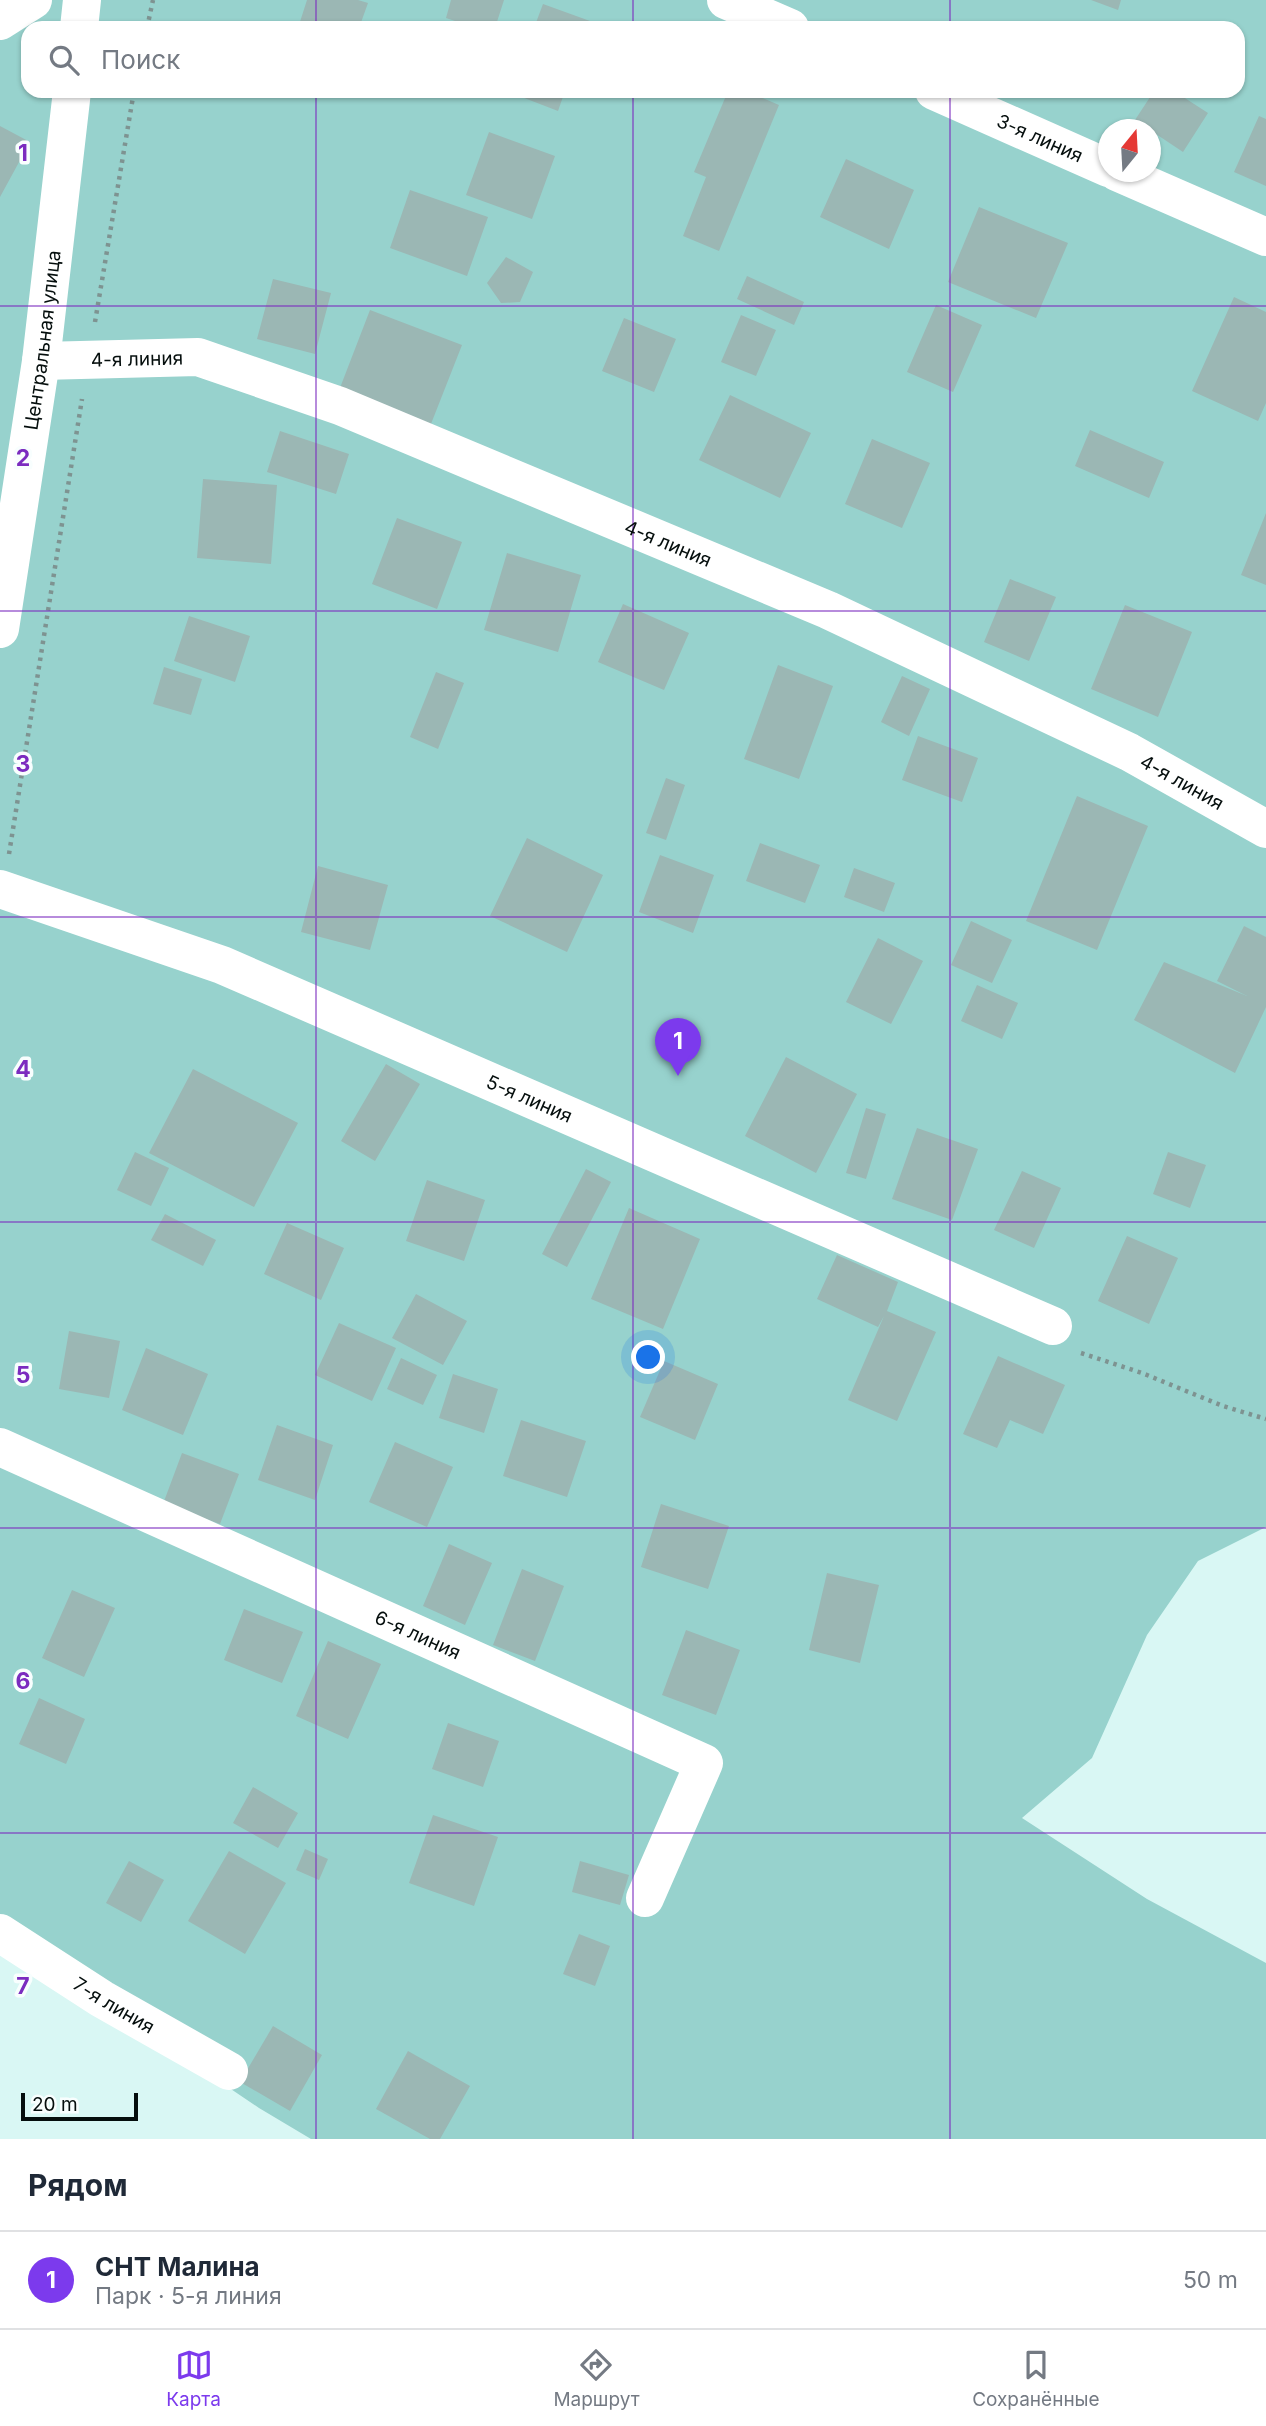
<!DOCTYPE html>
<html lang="ru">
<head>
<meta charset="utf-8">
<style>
	:root { --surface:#fff; --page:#f6f6f7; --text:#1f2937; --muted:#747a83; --line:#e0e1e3; --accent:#7c3aed }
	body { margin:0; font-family:Inter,sans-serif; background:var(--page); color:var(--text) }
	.compass { position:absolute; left:1098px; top:119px; width:63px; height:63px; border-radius:50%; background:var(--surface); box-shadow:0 2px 5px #0004; rotate:18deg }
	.scale { position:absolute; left:21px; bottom:18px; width:117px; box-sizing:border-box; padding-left:7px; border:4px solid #050e0d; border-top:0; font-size:19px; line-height:24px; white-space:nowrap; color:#050e0d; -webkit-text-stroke:5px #f8fefe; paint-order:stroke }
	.you { position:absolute; left:649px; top:1358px; width:24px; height:24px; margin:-18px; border:5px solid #fff; border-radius:50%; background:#1a73e8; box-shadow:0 0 0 10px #1a73e833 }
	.badge { display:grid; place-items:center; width:46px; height:46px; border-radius:50%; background:var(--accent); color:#fff; font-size:23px; font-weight:700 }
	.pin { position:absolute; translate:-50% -58px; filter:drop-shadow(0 2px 4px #0008) }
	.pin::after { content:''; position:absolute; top:37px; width:24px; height:21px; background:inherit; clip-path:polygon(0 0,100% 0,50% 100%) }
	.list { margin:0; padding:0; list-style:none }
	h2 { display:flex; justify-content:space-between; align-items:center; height:91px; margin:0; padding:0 28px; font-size:30px }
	h2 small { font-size:23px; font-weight:400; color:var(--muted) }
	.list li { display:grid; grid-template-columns:46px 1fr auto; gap:21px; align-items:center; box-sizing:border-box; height:98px; padding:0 28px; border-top:2px solid var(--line) }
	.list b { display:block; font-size:26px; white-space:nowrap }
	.list p { margin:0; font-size:23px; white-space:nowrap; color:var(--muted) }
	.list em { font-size:23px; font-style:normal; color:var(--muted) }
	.icon { flex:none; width:38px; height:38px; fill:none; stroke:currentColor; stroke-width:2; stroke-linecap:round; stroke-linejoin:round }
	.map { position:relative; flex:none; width:1266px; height:2139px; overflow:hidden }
	.search { position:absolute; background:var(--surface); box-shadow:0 2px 5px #0004; left:21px; right:21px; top:21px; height:77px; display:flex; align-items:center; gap:18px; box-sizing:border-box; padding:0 24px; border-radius:21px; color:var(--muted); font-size:26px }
	.sheet { height:189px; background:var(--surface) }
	nav { display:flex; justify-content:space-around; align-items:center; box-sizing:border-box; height:98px; border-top:2px solid var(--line); background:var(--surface); font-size:19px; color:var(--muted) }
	nav a { display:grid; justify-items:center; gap:4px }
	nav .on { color:var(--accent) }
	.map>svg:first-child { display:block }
	.green { fill:#97d2cd; fill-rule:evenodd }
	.building { fill:#9bb7b4 }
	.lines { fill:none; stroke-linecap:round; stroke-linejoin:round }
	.path { stroke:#7e9391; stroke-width:4.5; stroke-dasharray:3.5 5; stroke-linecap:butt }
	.street { stroke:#fff; stroke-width:38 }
	.grid { fill:none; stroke:#7b2cbf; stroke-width:2; stroke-opacity:0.55 }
	.labels { text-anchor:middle; stroke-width:7; stroke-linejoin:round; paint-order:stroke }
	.street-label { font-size:19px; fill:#050e0d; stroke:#f8fefe }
	.grid-label { font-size:23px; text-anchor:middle; font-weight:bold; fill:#7b2cbf; stroke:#f8fefe; stroke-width:7; stroke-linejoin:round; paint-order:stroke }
</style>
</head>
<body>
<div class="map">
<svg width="1266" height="2139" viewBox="0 0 1266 2139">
	<rect width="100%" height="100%" fill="#d9f7f4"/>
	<path class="green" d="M0 0H1266V1527L1198 1561 1147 1635 1092 1758 1022 1818 1147 1899 1266 1963V2139H311L259 2108 0 1933ZM28 28H1238V91H28ZM1108 130H1150V172H1108Z"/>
	<path class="building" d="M307 0H358L368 3 359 28H298Z
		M451 0H504L495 28H476L446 18Z
		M1091 0H1121L1118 10Z
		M543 4 590 21 588 28H534Z
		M506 91H565L558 111Z
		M728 91H746L779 105 719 251 683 236 706 177 694 172Z
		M1154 91H1174L1208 113 1183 152 1135 120Z
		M1259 116 1266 119V186L1234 172Z
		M0 126 30 142 0 197Z
		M489 132 555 156 532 219 466 195Z
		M846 159 914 190 889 249 820 217Z
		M410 190 488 217 467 276 390 248Z
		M979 207 1068 243 1036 318 948 282Z
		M506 257 533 272 520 302 501 303 487 283Z
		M747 276 804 302 794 325 737 299Z
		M273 279 331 293 315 354 257 339Z
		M1234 297 1266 312V403L1258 421 1192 391Z
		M936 305 982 325 953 392 907 372Z
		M370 310 462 345 429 429 338 393Z
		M741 315 776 330 756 376 721 362Z
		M624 318 676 339 654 392 602 371Z
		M730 395 811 433 780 498 699 460Z
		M1090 430 1164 462 1149 498 1075 466Z
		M280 431 349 454 336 494 267 472Z
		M872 439 930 463 902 528 845 504Z
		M203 479 277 485 271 564 197 558Z
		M1266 513V585L1241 575Z
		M397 518 462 542 437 609 372 584Z
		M507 553 581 575 558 652 484 630Z
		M1010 579 1056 597 1029 661 984 642Z
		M623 604 689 633 664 690 598 662Z
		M1125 605 1192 632 1158 717 1091 689Z
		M189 616 250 636 235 682 174 661Z
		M778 665 833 686 799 779 744 759Z
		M164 667 202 679 191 715 153 704Z
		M436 672 464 683 438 749 410 737Z
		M902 676 930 689 909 736 881 722Z
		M918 736 978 758 962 802 902 780Z
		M666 778 685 785 666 840 646 833Z
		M1077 796 1148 826 1097 950 1026 921Z
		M527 838 603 875 567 952 490 916Z
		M760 843 820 865 805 903 746 881Z
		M660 855 714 875 693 933 639 912Z
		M318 866 388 885 370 950 301 932Z
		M854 868 895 883 884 912 844 897Z
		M971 921 1012 940 992 983 951 965Z
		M1244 926 1266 937V1007L1235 1073 1134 1020 1164 962 1247 996 1217 981Z
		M878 938 923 961 891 1024 846 1002Z
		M977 985 1018 1003 1002 1039 961 1021Z
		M786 1057 857 1094 816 1173 745 1136Z
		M386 1064 420 1084 375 1161 341 1141Z
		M193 1069 298 1123 254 1207 149 1153Z
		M866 1108 886 1114 866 1179 846 1173Z
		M917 1128 978 1149 952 1220 892 1199Z
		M135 1152 169 1168 151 1206 117 1190Z
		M1168 1152 1206 1165 1190 1208 1153 1194Z
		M586 1169 611 1182 567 1267 542 1254Z
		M1022 1171 1061 1188 1034 1248 994 1230Z
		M427 1180 485 1200 464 1261 406 1241Z
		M629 1208 700 1239 663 1329 591 1299Z
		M165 1214 216 1240 203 1266 151 1240Z
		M287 1223 344 1248 321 1300 264 1274Z
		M1127 1236 1178 1258 1149 1324 1098 1301Z
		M837 1255 898 1282 887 1311 936 1332 897 1421 848 1400 884 1316 878 1327 817 1299Z
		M416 1294 467 1321 443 1365 392 1338Z
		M339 1323 396 1348 372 1401 315 1375Z
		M69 1331 120 1341 109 1398 59 1389Z
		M146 1348 208 1374 183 1435 122 1410Z
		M998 1356 1065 1385 1043 1434 1010 1420 997 1448 963 1434Z
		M401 1358 437 1375 423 1405 387 1389Z
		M664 1361 718 1384 695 1440 640 1417Z
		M453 1374 498 1389 484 1433 439 1418Z
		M521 1420 586 1441 567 1497 503 1476Z
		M277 1425 333 1445 315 1500 258 1480Z
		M395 1442 453 1467 427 1527 369 1502Z
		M182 1453 239 1474 220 1524 163 1504Z
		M661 1504 729 1526 708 1589 641 1567Z
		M449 1544 492 1563 465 1625 423 1606Z
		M522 1569 564 1586 535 1661 493 1645Z
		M827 1573 879 1585 860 1663 809 1650Z
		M72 1590 115 1608 84 1677 42 1658Z
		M244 1609 303 1632 282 1683 224 1660Z
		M686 1630 740 1650 716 1715 662 1695Z
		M328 1641 381 1664 348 1739 296 1716Z
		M39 1698 85 1719 66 1764 19 1744Z
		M448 1723 499 1741 483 1787 432 1769Z
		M253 1787 298 1813 278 1848 233 1823Z
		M433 1815 498 1837 474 1906 409 1883Z
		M305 1849 328 1859 319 1880 296 1870Z
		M229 1851 286 1883 245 1954 188 1921Z
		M129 1861 164 1880 141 1922 106 1903Z
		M580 1861 629 1875 620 1905 572 1892Z
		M579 1934 610 1946 595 1986 563 1974Z
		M273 2026 322 2055 290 2111 240 2082Z
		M408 2051 470 2086 440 2139H430L376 2109Z"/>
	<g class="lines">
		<path class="path" d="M147 28 153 0
			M95 322 134 91
			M9 854 82 399
			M1081 1353 1142 1373 1223 1406 1266 1419"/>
		<g class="street">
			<path d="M726 0 790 28"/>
			<path d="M0 21 33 0"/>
			<path d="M79 28 82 0"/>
			<path id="s1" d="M934 91 1108 168"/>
			<path d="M1117 172 1266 237"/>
			<path id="s2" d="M41 361 198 357 340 406 828 610 1129 752 1266 829"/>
			<path id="s3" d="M0 629 41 361 72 91"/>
			<path id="s4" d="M0 889 222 965 1053 1326"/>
			<path id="s5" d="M0 1447 704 1763 645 1898"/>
			<path id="s6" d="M0 1933 102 1999 229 2071"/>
		</g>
	</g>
	<path class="grid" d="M316 0V28M633 0V28M950 0V28M316 91V2139M633 91V2139M950 91V2139M0 306H1266M0 611H1266M0 917H1266M0 1222H1266M0 1528H1266M0 1833H1266"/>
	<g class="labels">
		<g class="street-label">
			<text dy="7" stroke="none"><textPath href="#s1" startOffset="116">3-я линия</textPath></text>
			<text dy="7" stroke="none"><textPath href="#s3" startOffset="292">Центральная улица</textPath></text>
			<text dy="7" stroke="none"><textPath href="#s2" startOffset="96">4-я линия</textPath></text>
			<text dy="7" stroke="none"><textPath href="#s2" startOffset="663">4-я линия</textPath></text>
			<text dy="7" stroke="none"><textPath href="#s2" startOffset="1230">4-я линия</textPath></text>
			<text dy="7" stroke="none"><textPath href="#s4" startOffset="570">5-я линия</textPath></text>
			<text dy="7" stroke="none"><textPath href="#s5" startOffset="458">6-я линия</textPath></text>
			<text dy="7" stroke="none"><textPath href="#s6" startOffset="135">7-я линия</textPath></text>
		</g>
	</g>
	<g class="grid-label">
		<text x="23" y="161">1</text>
		<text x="23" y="466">2</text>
		<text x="23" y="772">3</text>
		<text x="23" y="1077">4</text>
		<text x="23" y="1383">5</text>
		<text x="23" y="1689">6</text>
		<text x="23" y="1994">7</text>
	</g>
</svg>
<svg class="compass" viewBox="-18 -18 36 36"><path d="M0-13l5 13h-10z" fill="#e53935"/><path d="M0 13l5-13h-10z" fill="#747a83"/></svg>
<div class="scale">20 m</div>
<div class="you"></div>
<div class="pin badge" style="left:678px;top:1076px">1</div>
<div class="search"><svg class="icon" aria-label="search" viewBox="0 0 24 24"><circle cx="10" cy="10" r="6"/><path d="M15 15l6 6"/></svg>Поиск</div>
</div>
<section class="sheet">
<h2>Рядом<small></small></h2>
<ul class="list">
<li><span class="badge">1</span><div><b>СНТ Малина</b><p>Парк · 5-я линия</p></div><em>50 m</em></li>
</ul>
</section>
<nav>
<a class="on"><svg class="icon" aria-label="map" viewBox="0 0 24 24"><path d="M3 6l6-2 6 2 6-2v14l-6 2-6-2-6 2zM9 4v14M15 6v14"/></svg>Карта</a>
<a><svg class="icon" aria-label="directions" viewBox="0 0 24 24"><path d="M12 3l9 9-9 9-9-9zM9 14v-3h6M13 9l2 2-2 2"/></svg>Маршрут</a>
<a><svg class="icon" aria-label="saved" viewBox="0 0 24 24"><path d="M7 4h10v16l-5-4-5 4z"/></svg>Сохранённые</a>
</nav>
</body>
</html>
